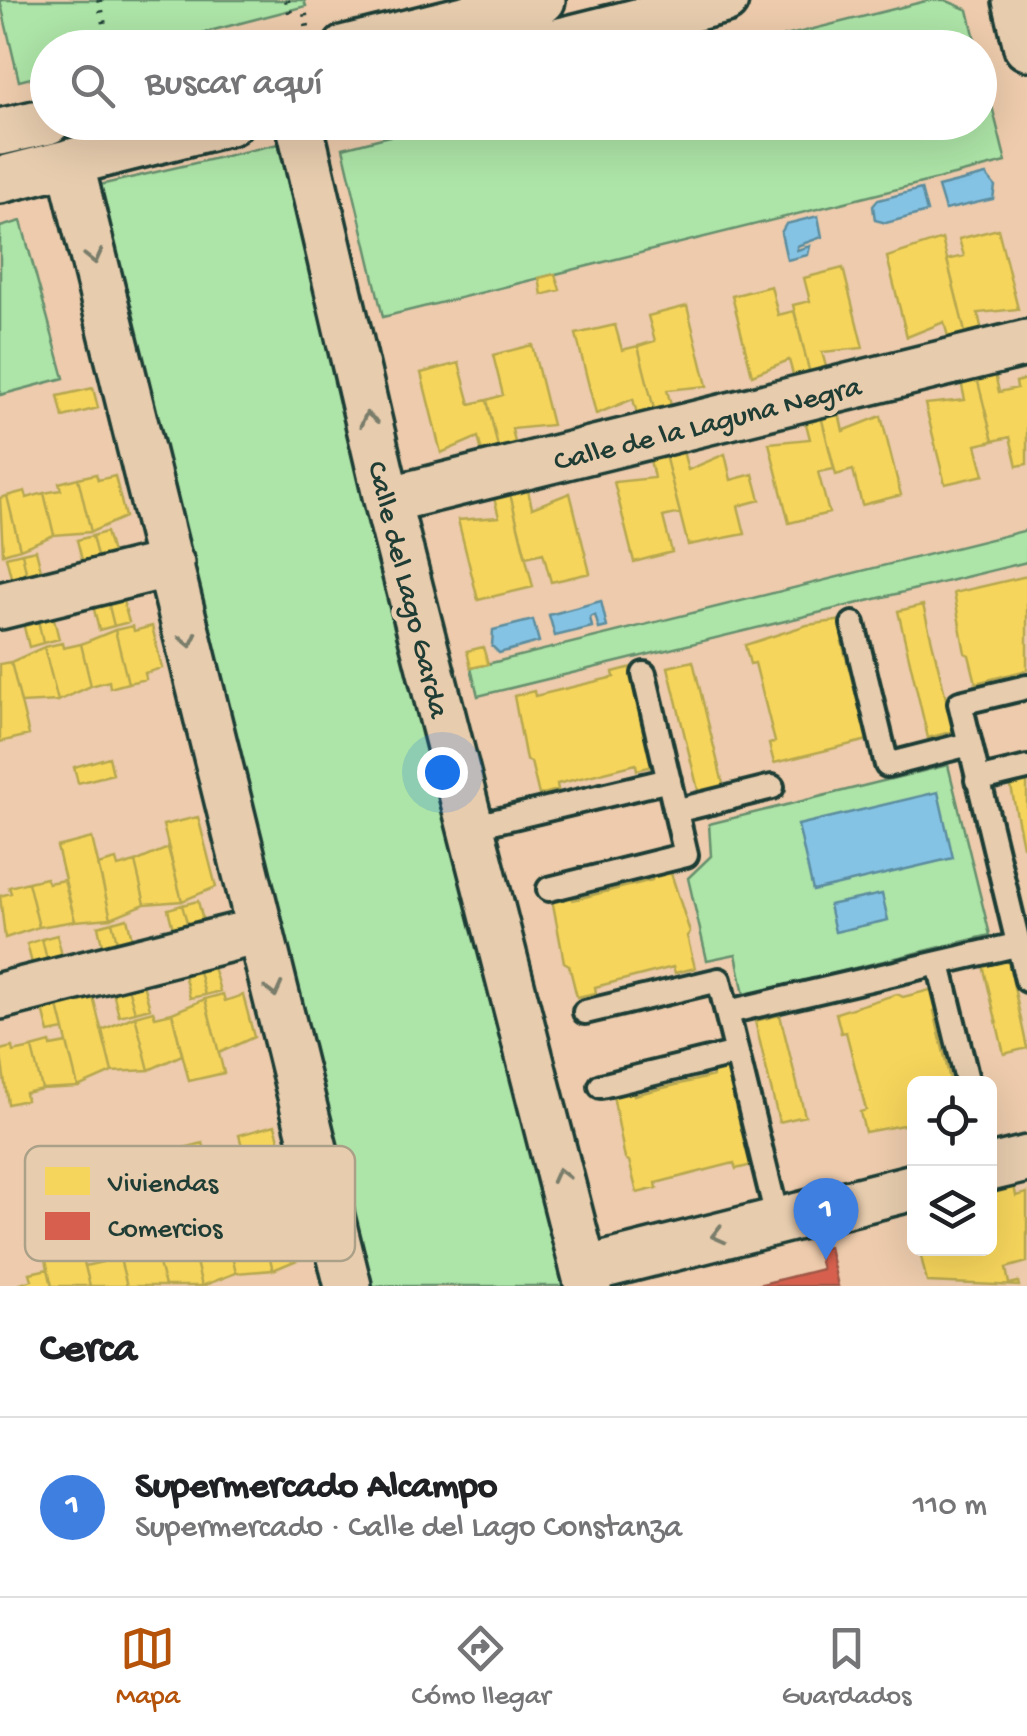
<!DOCTYPE html>
<html lang="es">
<head>
<meta charset="utf-8">
<style>
	:root { --surface:#fff; --page:#f2f2f2; --text:#202124; --muted:#757577; --line:#e0e0e0; --accent:#b45309 }
	body { margin:0; font-family:"Gochi Hand",sans-serif; background:var(--page); color:var(--text) }
	.controls { position:absolute; right:30px; bottom:30px; display:grid; overflow:hidden; border-radius:15px; box-shadow:0 10px 40px #0002 }
	.controls button { width:90px; height:90px; display:grid; place-items:center; padding:0; border:0; border-bottom:2px solid var(--line); background:var(--surface); color:var(--text); font:50px sans-serif }
	.you { position:absolute; left:442px; top:772px; width:35px; height:35px; margin:-25px; border:8px solid #fff; border-radius:50%; background:#1a73e8; box-shadow:0 0 0 15px #1a73e833 }
	.badge { display:grid; place-items:center; width:65px; height:65px; border-radius:50%; background:var(--accent); color:#fff; font-size:32px; font-weight:700 }
	.pin { position:absolute; translate:-50% -82px; filter:drop-shadow(0 2px 5px #0008) }
	.pin::after { content:''; position:absolute; top:52px; width:35px; height:30px; background:inherit; clip-path:polygon(0 0,100% 0,50% 100%) }
	.list { margin:0; padding:0; list-style:none }
	h2 { display:flex; justify-content:space-between; align-items:center; height:130px; margin:0; padding:0 40px; font-size:42px }
	h2 small { font-size:32px; font-weight:400; color:var(--muted) }
	.list li { display:grid; grid-template-columns:65px 1fr auto; gap:30px; align-items:center; box-sizing:border-box; height:180px; padding:0 40px; border-top:2px solid var(--line) }
	.list b { display:block; font-size:38px; white-space:nowrap }
	.list p { margin:0; font-size:32px; white-space:nowrap; color:var(--muted) }
	.list em { font-size:32px; font-style:normal; color:var(--muted) }
	.icon { flex:none; width:55px; height:55px; fill:none; stroke:currentColor; stroke-width:2; stroke-linecap:round; stroke-linejoin:round }
	.map { position:relative; flex:none; width:1027px; height:1286px; overflow:hidden }
	.search { position:absolute; background:var(--surface); box-shadow:0 10px 40px #0002; left:30px; right:30px; top:30px; height:110px; display:flex; align-items:center; gap:25px; box-sizing:border-box; padding:0 35px; border-radius:55px; color:var(--muted); font-size:38px }
	.sheet { height:310px; background:var(--surface) }
	nav { display:flex; justify-content:space-around; align-items:center; box-sizing:border-box; height:140px; border-top:2px solid var(--line); background:var(--surface); font-size:28px; color:var(--muted) }
	nav a { display:grid; justify-items:center; gap:5px }
	nav .on { color:var(--accent) }
	.map>svg:first-child { display:block }
	.green { fill:#ade4a7; stroke:#66906e; stroke-width:2.5 }
	.water { fill:#85c3e5; stroke:#5c8d9e; stroke-width:2.5 }
	.homes { fill:#f6d55c; stroke:#b6a750; stroke-width:2.5 }
	.shops { fill:#d6604d; stroke:#9f5646; stroke-width:2.5 }
	.lines { fill:none; stroke-linecap:round; stroke-linejoin:round }
	.service-casing { stroke:#1f3d34; stroke-width:30 }
	.minor-casing { stroke:#1f3d34; stroke-width:52 }
	.path { stroke:#1f3d34; stroke-width:6; stroke-dasharray:2.5 8; stroke-linecap:butt }
	.service { stroke:#e7ccae; stroke-width:22 }
	.minor { stroke:#e7ccae; stroke-width:45 }
	.oneway { stroke:#797d6b }
	.labels { text-anchor:middle; stroke-width:10; stroke-linejoin:round; paint-order:stroke }
	.street-label { font-size:30px; fill:#1f3d34; stroke:#e7ccae }
	.key { fill:#e7ccae; stroke:#aba189; stroke-width:2.5 }
	.key-label { font-size:28px; fill:#1f3d34 }
</style>
</head>
<body>
<div class="map">
<svg width="1027" height="1286" viewBox="0 0 1027 1286">
	<rect width="100%" height="100%" fill="#edcbac"/>
	<filter id="ink" filterUnits="userSpaceOnUse"><feTurbulence type="fractalNoise" baseFrequency=".01" numOctaves="2"/><feDisplacementMap in="SourceGraphic" scale="20" xChannelSelector="R" yChannelSelector="G"/><feConvolveMatrix kernelMatrix="1 2 1 2 8 2 1 2 1" color-interpolation-filters="sRGB"/></filter>
	<g filter="url(#ink)">
		<path class="green" d="M0 0H304L306 6 148 47 48 48 47 74 19 81Z
			M930 0H945L968 10 977 47H741Z
			M980 58 1006 162 383 317 343 148 444 122H980Z
			M278 144 564 1286H359L91 187Z
			M21 221 64 378 0 395V227Z
			M1027 530V562L478 696 471 668Z
			M948 765 990 935 744 995 736 954 707 960 688 878 711 856 709 824Z"/>
		<path class="water" d="M986 175 995 186 993 199 945 210 938 187Z
			M921 189 927 212 886 223 875 220 873 206 878 200Z
			M818 216 822 237 797 246V250L810 246 808 255 787 260 781 233 786 224Z
			M601 601 607 627 599 629 595 615 590 617 592 627 555 636 549 615Z
			M533 620 539 642 499 653 492 646 493 630Z
			M938 792 953 858 813 891 798 825Z
			M882 894 888 920 835 932 829 905Z"/>
		<path class="homes" d="M998 229 1018 309 978 313 983 336 967 340 947 260 964 256 959 239Z
			M942 239 967 340 950 344 944 322 907 337 887 257Z
			M843 268 863 348 822 352 828 374 811 378 793 305 810 301 804 278Z
			M555 274 560 290 542 295 539 278Z
			M771 286 778 315 794 311 811 378 795 382 789 360 752 375 732 296Z
			M687 306 707 386 667 390 673 413 656 417 638 346 655 341 648 316Z
			M615 325 622 350 638 346 656 417 639 421 633 399 596 414 576 334Z
			M532 345 552 425 512 429 517 452 500 456 487 400 503 395 493 355Z
			M459 363 470 404 487 400 500 456 484 460 478 437 441 453 421 373Z
			M994 369 999 392 1017 388 1016 382 1027 379V464L1017 466 1010 437 993 441 976 374Z
			M976 374 993 441 976 445 984 475 945 484 925 404 965 400 960 377Z
			M93 388 98 408 63 417 58 396Z
			M838 408 843 431 881 416 901 495 862 505 853 470 836 475 820 412Z
			M820 412 834 469 818 472 829 513 789 523 769 443 810 439 804 416Z
			M682 447 688 470 725 454 731 480 753 474 760 500 738 506 745 534 688 545 664 451Z
			M664 451 680 513 663 517 672 552 634 562 614 482 654 478 649 455Z
			M96 474 98 480 115 476 125 517 91 532 78 478Z
			M78 478 91 532 54 535 44 493 61 490 59 483Z
			M527 486 532 508 570 493 590 573 551 582 543 553 526 557 509 490Z
			M509 490 533 587 478 600 458 520 499 517 493 494Z
			M25 491 27 498 44 493 54 535 20 549 7 496Z
			M7 496 20 549 3 554 0 498Z
			M106 532 114 560 99 564 92 536Z
			M92 536 99 564 84 568 77 540Z
			M36 550 43 578 28 581 22 553Z
			M22 553 28 581 13 585 6 557Z
			M1027 576V670L976 683 969 655 965 653 954 593Z
			M121 594 129 622 114 626 107 598Z
			M107 598 114 626 99 630 92 601Z
			M923 605 954 731 928 738 898 611Z
			M52 611 59 639 43 643 37 615Z
			M37 615 43 643 29 647 22 619Z
			M844 620 849 640 842 642 863 721 868 719 872 739 774 763 769 744 775 742 755 663 750 664 745 645 807 625Z
			M133 626 134 631 152 626 162 668 145 673 146 679 128 683 115 630Z
			M115 630 128 683 110 688 109 681 91 686 81 644Z
			M62 643 63 648 81 644 91 686 58 701 44 647Z
			M44 647 58 701 21 703 11 662Z
			M483 647 488 664 471 668 467 651Z
			M693 661 724 788 699 794 668 667Z
			M11 662 29 735 0 742V664Z
			M632 667 657 765 637 770 636 764 557 784 558 790 539 795 531 762 526 760 514 696 534 691 535 696 614 677 613 672Z
			M109 757 113 774 78 783 74 767Z
			M1027 778V848L1023 846 1010 782Z
			M198 817 216 887 182 901 163 825Z
			M92 838 111 918 75 921 57 847Z
			M168 848 182 901 145 904 135 862Z
			M116 860 118 867 135 862 145 904 111 918 98 865Z
			M670 870 690 932 687 936 695 968 675 973 673 967 595 987 596 993 577 997 569 965 564 962 552 899 572 894 573 900 652 880 651 875Z
			M46 878 48 883 64 880 75 921 39 927 28 882Z
			M28 882 39 927 5 938 0 896 11 893 9 887Z
			M198 901 205 929 190 933 182 905Z
			M182 905 190 933 175 937 168 909Z
			M127 918 134 947 119 950 112 922Z
			M112 922 119 950 104 954 98 926Z
			M57 935 64 964 49 968 42 939Z
			M42 939 49 968 34 971 27 944Z
			M1008 959 1027 1048 1004 1054 983 965Z
			M212 963 220 991 205 995 198 967Z
			M198 967 205 995 190 998 183 970Z
			M142 981 150 1008 135 1012 127 984Z
			M127 984 135 1012 119 1016 112 988Z
			M934 989 939 1009 934 1011 951 1084H914V1123L865 1132 860 1112 866 1110 846 1032 841 1033 836 1013 897 994 903 997Z
			M92 993 112 1072 78 1087 57 1002Z
			M223 994 225 1001 243 995 254 1037 219 1053 205 999Z
			M205 999 224 1073 189 1081 172 1013Z
			M57 1002 64 1030 49 1033 42 1005Z
			M153 1011 155 1017 172 1013 182 1055 149 1070 135 1016Z
			M780 1015 805 1116 779 1122 755 1021Z
			M135 1016 149 1070 112 1072 102 1030Z
			M50 1043 51 1046 67 1043 78 1087 42 1089 32 1048Z
			M12 1047 13 1052 32 1048 42 1089 25 1093 26 1100 8 1104 0 1050Z
			M731 1066 756 1164 736 1169 734 1163 656 1183 657 1188 637 1193 629 1161 625 1159 613 1095 633 1090 634 1095 713 1076 711 1070Z
			M275 1125 280 1143 244 1153 239 1135Z
			M203 1143 208 1160 173 1168 169 1152Z
			M1014 1186 1016 1196 1027 1193V1262L1006 1268 1009 1284 1018 1282 1019 1286 927 1282 919 1248H990V1192Z
			M278 1212 279 1219 297 1214 307 1256 273 1270 259 1217Z
			M259 1217 273 1270 236 1273 226 1232 243 1228 241 1221Z
			M207 1229 208 1236 226 1232 236 1273 202 1286 189 1234Z
			M189 1234 202 1286H165L155 1249 172 1245 170 1238Z
			M78 1238 90 1286H52L43 1247Z
			M137 1247 138 1253 155 1249 165 1286H127L118 1251Z
			M118 1251 127 1286H90L85 1266 102 1262 100 1256Z
			M48 1269 52 1286H15L32 1280 30 1273Z"/>
		<path class="shops" d="M829 1247 838 1286H754L822 1269 817 1250Z"/>
		<g class="lines">
			<defs>
				<path id="service" d="M853 624 887 765 969 744
					M1027 687 960 703 1027 980
					M977 780 1027 768
					M675 811 772 787
					M471 827 669 780
					M549 889 686 855 644 674
					M939 964 968 1084
					M585 1012 719 980 778 1221
					M728 1012 1016 945
					M601 1086 737 1053"/>
				<path id="minor" d="M1016 0 1027 47
					M346 48 542 0
					M532 48 725 0
					M299 122 387 500 588 1286
					M0 132 48 121
					M70 162 348 1286
					M0 180 230 122
					M387 500 1027 343
					M0 606 171 564
					M0 996 259 931
					M990 1168 1027 1159
					M584 1270 914 1187"/>
			</defs>
			<use href="#service" class="service-casing"/>
			<use href="#minor" class="minor-casing"/>
			<path class="path" d="M99 0 109 48
				M287 0 291 17
				M305 14 308 32"/>
			<use href="#service" class="service"/>
			<use href="#minor" class="minor"/>
		</g>
		<defs><path id="oneway-chevron" d="M-2-3.5L2.5 0L-2 3.5" fill="none" stroke-width="1.6" stroke-linecap="round" stroke-linejoin="round" transform="scale(2.5)"/></defs>
		<g class="oneway">
			<use href="#oneway-chevron" transform="translate(94 257) rotate(76)"/>
			<use href="#oneway-chevron" transform="translate(368 419) rotate(-103)"/>
			<use href="#oneway-chevron" transform="translate(189 640) rotate(77)"/>
			<use href="#oneway-chevron" transform="translate(274 990) rotate(76)"/>
			<use href="#oneway-chevron" transform="translate(560 1175) rotate(-104)"/>
			<use href="#oneway-chevron" transform="translate(718 1235) rotate(166)"/>
		</g>
	</g>
	<g class="labels">
		<g class="street-label">
			<text transform="translate(707 422) rotate(-14)" y="10">Calle de la Laguna Negra</text>
			<text transform="translate(410 589) rotate(76)" y="10">Calle del Lago Garda</text>
		</g>
	</g>
	<rect x="25" y="1146" width="330" height="115" rx="15" class="key"/>
	<rect x="45" y="1167" width="45" height="28" fill="#f6d55c"/>
	<rect x="45" y="1212" width="45" height="28" fill="#d6604d"/>
	<g class="key-label">
		<text x="108" y="1191">Viviendas</text>
		<text x="108" y="1236">Comercios</text>
	</g>
</svg>
<div class="controls">
<button><svg class="icon" aria-label="locate" viewBox="0 0 24 24"><circle cx="12" cy="12" r="6"/><path d="M12 2v4M12 18v4M2 12h4M18 12h4"/></svg></button>
<button><svg class="icon" aria-label="layers" viewBox="0 0 24 24"><path d="M12 4l9 5-9 5-9-5zM3 14l9 5 9-5"/></svg></button>
</div>
<div class="you"></div>
<div class="pin badge" style="left:826px;top:1260px;background:#3f7fe0">1</div>
<div class="search"><svg class="icon" aria-label="search" viewBox="0 0 24 24"><circle cx="10" cy="10" r="6"/><path d="M15 15l6 6"/></svg>Buscar aquí</div>
</div>
<section class="sheet">
<h2>Cerca<small></small></h2>
<ul class="list">
<li><span class="badge" style="background:#3f7fe0">1</span><div><b>Supermercado Alcampo</b><p>Supermercado · Calle del Lago Constanza</p></div><em>110 m</em></li>
</ul>
</section>
<nav>
<a class="on"><svg class="icon" aria-label="map" viewBox="0 0 24 24"><path d="M3 6l6-2 6 2 6-2v14l-6 2-6-2-6 2zM9 4v14M15 6v14"/></svg>Mapa</a>
<a><svg class="icon" aria-label="directions" viewBox="0 0 24 24"><path d="M12 3l9 9-9 9-9-9zM9 14v-3h6M13 9l2 2-2 2"/></svg>Cómo llegar</a>
<a><svg class="icon" aria-label="saved" viewBox="0 0 24 24"><path d="M7 4h10v16l-5-4-5 4z"/></svg>Guardados</a>
</nav>
</body>
</html>
